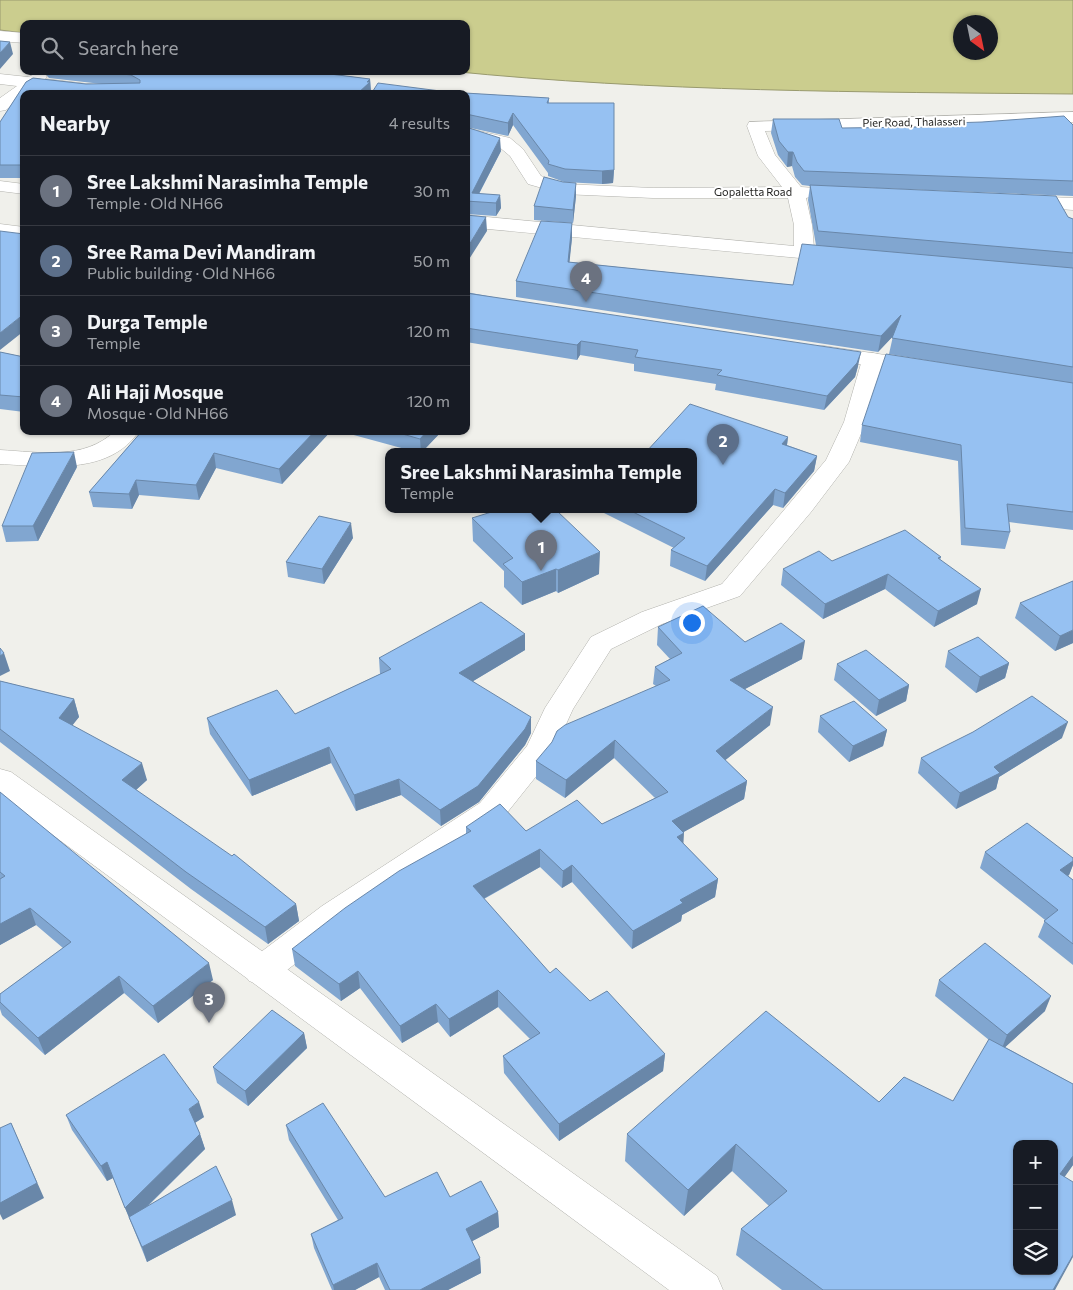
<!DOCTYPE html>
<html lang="en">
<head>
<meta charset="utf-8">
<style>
	:root { --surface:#171b24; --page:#242831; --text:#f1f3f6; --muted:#9ea1a6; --line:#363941; --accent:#0f766e }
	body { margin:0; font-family:Commissioner,sans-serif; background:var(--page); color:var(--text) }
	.controls { position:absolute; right:15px; bottom:15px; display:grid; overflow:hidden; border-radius:10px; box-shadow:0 1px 4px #0004 }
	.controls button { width:45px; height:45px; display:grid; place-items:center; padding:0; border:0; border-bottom:1px solid var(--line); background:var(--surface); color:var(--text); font:25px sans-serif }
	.compass { position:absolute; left:953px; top:15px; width:45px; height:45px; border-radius:50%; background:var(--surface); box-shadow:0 1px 4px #0004; rotate:147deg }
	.you { position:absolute; left:691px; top:622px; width:18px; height:18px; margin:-12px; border:4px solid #fff; border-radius:50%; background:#1a73e8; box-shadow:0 0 0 8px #1a73e833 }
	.badge { display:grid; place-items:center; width:32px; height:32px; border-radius:50%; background:var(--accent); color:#fff; font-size:16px; font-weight:700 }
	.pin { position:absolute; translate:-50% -41px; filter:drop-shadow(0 1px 2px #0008) }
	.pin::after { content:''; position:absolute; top:26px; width:18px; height:15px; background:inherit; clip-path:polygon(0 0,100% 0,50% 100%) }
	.popup { position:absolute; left:385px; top:448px; width:312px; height:65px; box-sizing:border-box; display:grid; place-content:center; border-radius:10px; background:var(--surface); filter:drop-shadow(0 1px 4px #0005); font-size:16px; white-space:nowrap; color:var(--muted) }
	.popup b { font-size:19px; color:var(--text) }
	.popup::after { content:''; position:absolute; left:50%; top:100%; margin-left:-10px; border:10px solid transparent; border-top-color:var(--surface) }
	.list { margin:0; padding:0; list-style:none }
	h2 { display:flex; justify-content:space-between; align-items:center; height:65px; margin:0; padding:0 20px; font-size:21px }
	h2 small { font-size:16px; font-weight:400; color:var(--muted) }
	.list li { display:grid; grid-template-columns:32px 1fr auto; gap:15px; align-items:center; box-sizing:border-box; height:70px; padding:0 20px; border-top:1px solid var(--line) }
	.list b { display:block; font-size:19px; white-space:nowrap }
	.list p { margin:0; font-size:16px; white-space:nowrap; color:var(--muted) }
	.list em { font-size:16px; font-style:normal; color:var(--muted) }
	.icon { flex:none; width:28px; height:28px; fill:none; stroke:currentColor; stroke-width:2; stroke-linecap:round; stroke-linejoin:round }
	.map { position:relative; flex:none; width:1073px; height:1290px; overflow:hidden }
	.search { position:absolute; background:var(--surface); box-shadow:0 1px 4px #0004; left:20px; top:20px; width:450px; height:55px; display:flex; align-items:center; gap:12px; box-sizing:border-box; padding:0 18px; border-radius:10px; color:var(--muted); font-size:19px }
	.panel { position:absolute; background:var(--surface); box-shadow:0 1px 4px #0004; left:20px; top:90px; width:450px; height:345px; border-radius:10px }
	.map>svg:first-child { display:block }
	.water { fill:#cbcd8e; stroke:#999a6e; fill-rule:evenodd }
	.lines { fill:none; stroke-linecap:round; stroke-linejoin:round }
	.street-casing { stroke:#b1b1ac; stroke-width:1 }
	.secondary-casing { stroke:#b1b1ac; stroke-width:1 }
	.primary-casing { stroke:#b1b1ac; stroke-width:1 }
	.street { fill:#fff; fill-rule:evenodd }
	.secondary { fill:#fff; fill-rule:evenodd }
	.primary { fill:#fff; fill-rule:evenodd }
	.wall { fill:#81a6d0 }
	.shaded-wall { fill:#6987a9 }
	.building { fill:#96c1f2; stroke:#6987a9; fill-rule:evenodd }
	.labels { text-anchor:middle; stroke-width:4; stroke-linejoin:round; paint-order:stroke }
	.far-street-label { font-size:11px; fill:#242422; stroke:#fff }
</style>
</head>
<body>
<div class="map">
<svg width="1073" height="1290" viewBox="0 0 1073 1290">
	<rect width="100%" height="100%" fill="#f0f0eb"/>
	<path class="water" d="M0 0H1073V94C865 92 656 92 449 71H466V24H24V33L0 30ZM960 22H990V52H960Z"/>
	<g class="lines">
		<defs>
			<path id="street" d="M0 31 24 33V43L0 41Z
				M39 72 45 74 47 77 45 79 133 89 141 94H88L35 88 24 94 6 110 0 111V98L17 86 0 84V74L28 77Z
				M1073 112V122L765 131 775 155 801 187 815 188 818 192 815 196 806 198 812 225 814 248 839 251 842 255 839 259 832 261 466 227V215L794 246V225L788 198H653L563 194 528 184 510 156 498 146 466 138V128L510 138 523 149 541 176 564 184 653 188 782 187 758 156 747 126 749 122Z
				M0 181 24 184V194L0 191Z
				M1025 196 1073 198V210L1018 206 1016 202 1018 198Z
				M873 353 881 355 884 360 866 422 849 462 811 512 740 596 662 624 611 649 573 709 550 759 502 819 346 924 273 981 261 985 249 981 244 971 249 961 322 906 480 803 527 746 545 708 591 637 642 612 722 584 826 460 844 422 862 360 865 355Z
				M115 431H139C109 476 47 466 0 464V450C39 452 84 461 115 431Z"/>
			<path id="secondary" d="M0 769 11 772 717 1276 723 1290H669L0 796Z"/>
			<path id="primary" d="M0 224 24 227V239L0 236Z
				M824 346 919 360 927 362 930 367 927 372 919 374 816 357 813 352 816 347Z"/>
		</defs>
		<use href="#street" class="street-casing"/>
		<use href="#secondary" class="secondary-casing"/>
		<use href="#primary" class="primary-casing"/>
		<use href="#street" class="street"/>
		<use href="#secondary" class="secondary"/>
		<use href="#primary" class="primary"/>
	</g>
	<path class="wall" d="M43 71H306L370 79 371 91V94H24V178H0V122L26 82 33 78 86 84H102L49 78Z
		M448 92 549 98V103L614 170 613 183 602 184 564 182 548 176V173L513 125 508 136 466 127V94Z
		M773 119 842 128 920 127V124L1073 125V196L852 187 1068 217 1073 219V530L1009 522 1010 532 1005 549 961 545 958 461 860 442 862 425 986 370 889 354 893 336 878 352 516 297V281L572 223V238L569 262 793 285 816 245 808 200 810 186 802 185 795 177 792 166 787 167 778 155 771 133Z
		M466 127 501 151 479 194 500 195 501 208 496 216 466 214Z
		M576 196 573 223 534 220V206Z
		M466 292 858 366 855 377 824 410 715 390 716 384 634 371V364L580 355 577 360 466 342Z
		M0 352 24 357V412L0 409Z
		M142 431H331L282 484 216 468 199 500 139 495 132 509 93 507 89 492Z
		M339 431H442L422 452H416Z
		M788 437 787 445 817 456 814 471 783 508 773 505 705 581 670 566 671 550 674 548 604 513 601 510H694Z
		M77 467 38 541 6 542 2 526Z
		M472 518 599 574 558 593 556 591 522 605 504 587V571L473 541Z
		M353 538 324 584 288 577 286 562Z
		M941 557 940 560 977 604 934 627 885 589 823 619 781 585 783 569 832 561Z
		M1020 603 1073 643 1055 651 1015 618Z
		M658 627 745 642 802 659 745 689 770 725 725 760 747 781 744 799 683 832V843L718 879 715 897 682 915 681 921 632 949 572 882 562 888 540 867 484 899 550 973 665 1054 663 1071 559 1141 504 1073 503 1056 530 1039 498 1007 450 1037 438 1022 402 1043 360 988 341 1001 295 966 292 949 466 834V827L526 831 602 824 655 798 614 758 565 798 536 779V761L656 686 653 684 655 667 670 659 657 645Z
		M525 634V650L473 681 531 733 525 745 479 802 441 826 401 795 356 811 331 763 252 796 210 734 207 718 295 714 380 674 379 658Z
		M948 651 1009 663 1005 678 976 693 945 667Z
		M837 664 909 685 906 701 876 716 834 680Z
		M0 681 74 699 79 717 72 725 147 780 136 790 296 904 299 921 268 944 191 889 0 742Z
		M820 716 887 730 883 746 849 762 818 732Z
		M1062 738 999 777 996 789 956 809 918 773 921 758Z
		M0 792 213 980 158 1023 124 993 45 1055 2 1015 0 1009V994L63 948 36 925 0 945Z
		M985 852 1073 858V865L1069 875 1068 876 1073 880V965L1038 937 1045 920 980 868Z
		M939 980 1045 1011 1005 1047 1073 1084V1165L1064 1177 1055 1290H782L736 1255 741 1229 769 1206 732 1171 684 1216 625 1161 627 1134 879 1102 953 1101 989 1040 935 996Z
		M304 1033 307 1048 248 1106 217 1083 213 1067Z
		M66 1115 204 1117 195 1123 200 1134 205 1149 146 1208 236 1215 147 1262 113 1178 107 1181 72 1130Z
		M286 1125 385 1197 498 1212 499 1227 472 1241 480 1258 481 1273 448 1290H385L379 1277 355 1290H332L314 1248 311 1234 338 1220 289 1140Z"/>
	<path class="shaded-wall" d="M10 42 13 54 0 69V53Z
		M370 79 371 94H357L367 82Z
		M513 113V125L508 136V123Z
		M500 138 501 151 475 201 472 193Z
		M788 152H793L792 166 787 167Z
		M614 170 613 183 602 184V171Z
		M576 183V196L573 223V210Z
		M500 195 501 208 496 216V203Z
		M486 217 487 231 466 264V250Z
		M572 223V238L568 277V262Z
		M24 314V331L0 350V333Z
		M901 315 898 331 878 352 881 336Z
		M581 341 580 355 577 360V345Z
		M861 352 858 366 855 377 824 410 827 396Z
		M315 431H331L282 484 279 469Z
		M427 431H442L422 452H421L420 439Z
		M788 437 786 452 782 444Z
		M74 452 77 467 38 541 33 526Z
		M214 453 216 468 199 500 196 485Z
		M817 456 814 471 783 508 785 493Z
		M136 480 139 495 132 509 129 494Z
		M775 489 773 505 705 581 707 566Z
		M351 523 353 538 324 584 322 569Z
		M600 552 599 574 558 593V570Z
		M556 569V591L522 605V582Z
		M888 574 885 589 823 619 825 604Z
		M981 589 977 604 934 627 938 611Z
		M1073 630V643L1055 651 1060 636Z
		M525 634V650L460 689 459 673Z
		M805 641 802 659 728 698 730 680Z
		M4 653 10 671 0 676V656Z
		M1009 663 1005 678 976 693 980 677Z
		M909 685 906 701 876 716 879 700Z
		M74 699 79 717 64 736 59 718Z
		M773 707 770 725 714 769 716 751Z
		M531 717V733L525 745 479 802 441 826 440 810Z
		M1068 722 1062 738 999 777 996 789 956 809 960 793 994 767Z
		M887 730 883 746 849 762 853 746Z
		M615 740 614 758 565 798 566 780Z
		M329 747 331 763 252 796 249 780Z
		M142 763 147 780 127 798 122 780Z
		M399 779 401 795 356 811 354 795Z
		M747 781 744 799 671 839 672 821Z
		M684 833 683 851 677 837Z
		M540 849V867L474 904 473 886Z
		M1073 861V865L1069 875 1054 886 1060 870Z
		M572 865V882L562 888 563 871Z
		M718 879 715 897 682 915 681 921 632 949 633 931 680 900Z
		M296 904 299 921 268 944 265 927Z
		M30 908 36 925 0 945V924Z
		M209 963 213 980 158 1023 153 1006Z
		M358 971 360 988 341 1001 339 984Z
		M119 976 124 993 45 1055 38 1038Z
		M498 990V1007L450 1037 449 1019Z
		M1051 996 1045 1011 1001 1051 1007 1035Z
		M436 1004 438 1022 402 1043 400 1026Z
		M304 1033 307 1048 248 1106 245 1091Z
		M665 1054 663 1071 559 1141V1124Z
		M199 1102 204 1117 193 1124 189 1109Z
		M11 1123 44 1198 3 1220 0 1214V1203Z
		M200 1134 205 1149 131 1222 125 1208Z
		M736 1144 732 1171 684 1216 688 1190Z
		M1073 1156V1165L1054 1192 1060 1174Z
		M107 1162 113 1178 107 1181 101 1166Z
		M232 1200 236 1215 147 1262 142 1247Z
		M498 1212 499 1227 467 1244 466 1229Z
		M1073 1255V1257L1055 1290H1053Z
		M480 1258 481 1273 448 1290H420Z
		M377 1263 379 1277 355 1290H334L333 1285Z"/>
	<path class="building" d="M0 41 10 42 0 53Z
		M97 71H306L370 79 367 82H370L357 94H24V165H0V122L26 82 33 78 86 84 140 83V80L131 75Z
		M378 83 448 92 549 98 547 103H614V170L602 171 565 169 548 164 549 161 513 113 508 123 466 114V94H371Z
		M1064 116 1073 125V181L804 171 797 162 793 152H788L779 141 773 119H839L842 128 923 127 920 124 982 122Z
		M466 127 500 138 472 193 500 195 496 203 466 201Z
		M544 177 563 182 576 183 573 210 534 206Z
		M810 185 1056 196 1068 217 1073 219V253L818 231Z
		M466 215 486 217 466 250Z
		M541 221 572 223 568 262 793 285 802 244 1073 268V367L892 338 901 315 881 336 516 281Z
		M0 231 24 234V314L0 333Z
		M466 293 861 352 857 363 827 396 717 375 722 370 635 357 638 350 581 341 577 345 466 328Z
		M0 352 24 357V397L0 395Z
		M886 354 1073 383V512L1007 504 1010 532 965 528 961 445 862 425Z
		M690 404 788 437 782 444 817 456 785 493 775 489 707 566 671 550 685 538 629 510H694V452H646Z
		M142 431H315L279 469 214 453 196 485 136 480 129 494 89 492Z
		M392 431H427L420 439Z
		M74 452 33 526H2L32 453Z
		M498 510H556L600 552 558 570 556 569 522 582 503 564 513 558 472 518Z
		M319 516 351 523 322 569 286 562Z
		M905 530 941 557 938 558 981 589 938 611 888 574 825 604 783 569 819 551 832 561Z
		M1073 581V630L1060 636 1020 603Z
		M481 602 525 634 459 673 531 717 525 729 478 786 440 810 399 779 354 795 329 747 249 780 207 718 277 690 295 714 391 669 379 658Z
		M703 606 745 642 781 623 805 641 730 680 773 707 716 751 747 781 672 821 684 833 677 837 718 879 680 900 683 903 633 931 572 865 563 871 540 849 473 886 550 973 556 968 590 1001 607 991 665 1054 559 1124 503 1056 540 1033 498 990 449 1019 436 1004 400 1026 358 971 339 984 292 949 345 908 399 871 471 831 466 827 500 804 526 831 577 800 602 824 668 792 615 740 566 780 536 761 552 742 557 731 565 725 670 680 655 667 682 653 658 627Z
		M978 637 1009 663 980 677 948 651Z
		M0 648 4 653 0 656Z
		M866 650 909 685 879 700 837 664Z
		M0 681 74 699 59 718 142 763 122 780 232 856 234 854 296 904 265 927 186 872 0 729Z
		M1032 696 1068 722 994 767 1000 773 960 793 921 758 973 732Z
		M854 701 887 730 853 746 820 716Z
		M0 792 209 963 153 1006 119 976 38 1038 0 1002V994L71 942 30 908 0 924V879L5 876 0 872Z
		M1027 823 1073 858V861L1060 870 1073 880V944L1044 921 1058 910 985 852Z
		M985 943 1051 996 1007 1035 939 980Z
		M272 1010 304 1033 245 1091 213 1067Z
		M766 1011 879 1102 904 1077 953 1101 989 1039 1073 1084V1156L1060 1174 1073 1182V1255L1053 1290H823L741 1229 787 1191 736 1144 688 1190 627 1134ZM1017 1144H1054V1271H1017Z
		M164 1054 199 1102 189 1109 200 1134 125 1208 107 1162 101 1166 66 1115Z
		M323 1103 385 1197 437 1172 450 1197 481 1181 498 1212 466 1229 480 1258 420 1290H390L377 1263 333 1285 311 1234 343 1218 286 1125Z
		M11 1123 37 1183 0 1203V1128Z
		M216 1166 232 1200 142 1247 129 1217Z"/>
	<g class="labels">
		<g class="far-street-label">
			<text transform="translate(914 122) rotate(-1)" y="4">Pier Road, Thalasseri</text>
			<text x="753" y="196">Gopaletta Road</text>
		</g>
	</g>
</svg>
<div class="controls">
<button>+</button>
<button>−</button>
<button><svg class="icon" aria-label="layers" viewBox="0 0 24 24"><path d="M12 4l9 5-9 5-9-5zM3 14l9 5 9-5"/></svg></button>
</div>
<svg class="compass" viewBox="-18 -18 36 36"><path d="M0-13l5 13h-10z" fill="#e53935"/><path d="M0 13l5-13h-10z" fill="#9ea1a6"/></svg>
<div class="you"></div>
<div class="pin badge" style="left:541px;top:571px;background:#6b7280">1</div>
<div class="popup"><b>Sree Lakshmi Narasimha Temple</b>Temple</div>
<div class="pin badge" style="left:723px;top:465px;background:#5c6f8a">2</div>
<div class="pin badge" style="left:209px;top:1023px;background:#6b7280">3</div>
<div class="pin badge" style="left:586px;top:302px;background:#6b7280">4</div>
<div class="search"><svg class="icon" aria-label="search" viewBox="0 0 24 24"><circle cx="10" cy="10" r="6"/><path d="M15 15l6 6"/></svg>Search here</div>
<section class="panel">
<h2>Nearby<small>4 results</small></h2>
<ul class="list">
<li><span class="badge" style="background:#6b7280">1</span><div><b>Sree Lakshmi Narasimha Temple</b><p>Temple · Old NH66</p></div><em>30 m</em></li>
<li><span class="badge" style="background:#5c6f8a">2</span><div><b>Sree Rama Devi Mandiram</b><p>Public building · Old NH66</p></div><em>50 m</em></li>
<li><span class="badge" style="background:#6b7280">3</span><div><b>Durga Temple</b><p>Temple</p></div><em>120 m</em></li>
<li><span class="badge" style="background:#6b7280">4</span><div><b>Ali Haji Mosque</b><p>Mosque · Old NH66</p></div><em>120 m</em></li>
</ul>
</section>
</div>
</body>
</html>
